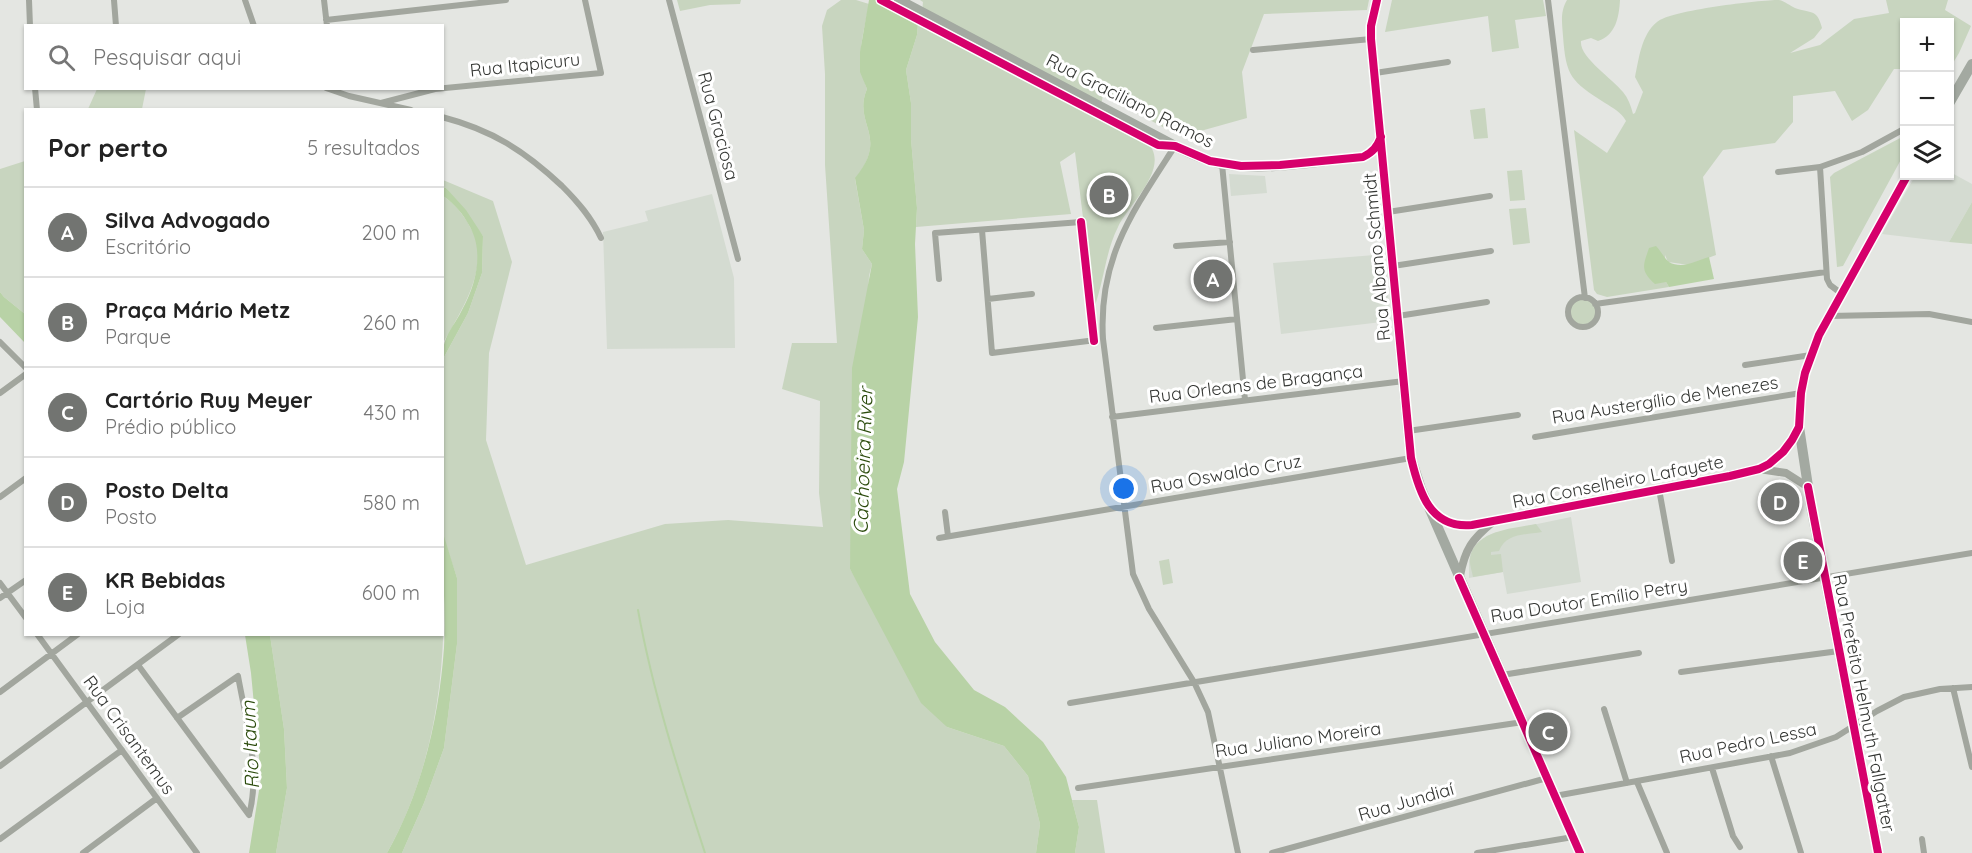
<!DOCTYPE html>
<html lang="pt">
<head>
<meta charset="utf-8">
<style>
	:root { --surface:#fff; --page:#f6f6f6; --text:#222; --muted:#767676; --line:#e0e0e0; --accent:#727471 }
	body { margin:0; font-family:Quicksand,sans-serif; background:var(--page); color:var(--text) }
	.controls { position:absolute; right:18px; top:18px; display:grid; overflow:hidden; border-radius:0px; box-shadow:0 2px 4px #0004 }
	.controls button { width:54px; height:54px; display:grid; place-items:center; padding:0; border:0; border-bottom:2px solid var(--line); background:var(--surface); color:var(--text); font:30px sans-serif }
	.you { position:absolute; left:1124px; top:489px; width:21px; height:21px; margin:-15px; border:4px solid #fff; border-radius:50%; background:#1a73e8; box-shadow:0 0 0 9px #1a73e833 }
	.badge { display:grid; place-items:center; width:39px; height:39px; border-radius:50%; background:var(--accent); color:#fff; font-size:20px; font-weight:700 }
	.pin { position:absolute; translate:-50% -50%; border:3px solid #fff; box-shadow:0 2px 6px #0006 }
	.list { margin:0; padding:0; list-style:none }
	h2 { display:flex; justify-content:space-between; align-items:center; height:78px; margin:0; padding:0 24px; font-size:26px }
	h2 small { font-size:20px; font-weight:400; color:var(--muted) }
	.list li { display:grid; grid-template-columns:39px 1fr auto; gap:18px; align-items:center; box-sizing:border-box; height:90px; padding:0 24px; border-top:2px solid var(--line) }
	.list b { display:block; font-size:22px; white-space:nowrap }
	.list p { margin:0; font-size:20px; white-space:nowrap; color:var(--muted) }
	.list em { font-size:20px; font-style:normal; color:var(--muted) }
	.icon { flex:none; width:33px; height:33px; fill:none; stroke:currentColor; stroke-width:2; stroke-linecap:round; stroke-linejoin:round }
	.map { position:relative; flex:none; width:1972px; height:853px; overflow:hidden }
	.search { position:absolute; background:var(--surface); box-shadow:0 2px 4px #0004; left:24px; top:24px; width:420px; height:66px; display:flex; align-items:center; gap:15px; box-sizing:border-box; padding:0 21px; border-radius:0px; color:var(--muted); font-size:22px }
	.panel { position:absolute; background:var(--surface); box-shadow:0 2px 4px #0004; left:24px; top:108px; width:420px; height:528px; border-radius:0px }
	.map>svg:first-child { display:block }
	.built { fill:#d4dbd1 }
	.green { fill:#c8d5bf }
	.water { fill:#b8d2a6 }
	.pier { fill:#e4e6e2 }
	.lines { fill:none; stroke-linecap:round; stroke-linejoin:round }
	.stream { stroke:#b8d2a6; stroke-width:2 }
	.minor { stroke:#a2a69e; stroke-width:6 }
	.tertiary { stroke:#a2a69e; stroke-width:8 }
	.primary { stroke:#a3a9a1; stroke-width:10 }
	.cycleway-casing { stroke:#fff; stroke-width:11 }
	.cycleway { stroke:#d6006c; stroke-width:8 }
	.labels { text-anchor:middle; stroke-width:6; stroke-linejoin:round; paint-order:stroke }
	.street-label { font-size:18px; fill:#353734; stroke:#fff }
	.water-label { font-size:20px; font-style:italic; fill:#2b4b0c; stroke:#fff }
</style>
</head>
<body>
<div class="map">
<svg width="1972" height="853" viewBox="0 0 1972 853">
	<rect width="100%" height="100%" fill="#e4e6e2"/>
	<path class="built" d="M1950 172 1972 184V202L1949 242 1882 234 1915 176H1950Z
		M1229 174 1265 176 1267 193 1231 196Z
		M712 194 734 278 735 348 607 349 603 232 648 221 645 211Z
		M1375 255 1376 265 1386 268 1390 321 1281 334 1273 263Z
		M1571 517 1581 582 1507 594 1503 572 1469 578V561L1471 554 1476 546 1487 536 1494 533Z"/>
	<path class="green" d="M677 0H741L740 4 710 5 680 11Z
		M841 0H856L869 4C863 37 855 56 867 89 852 124 890 136 855 179L864 230 862 249 872 264 869 276 850 569 947 727 1004 746 1028 776 1040 824 1036 853H402L424 803 444 748 457 644V578L442 533 443 359 468 313 482 273 483 236 446 188 443 187V180L493 201 512 262 489 353 486 440 526 565 665 524 728 520 823 527 819 493 820 401 782 389 792 343H837L825 165V74L822 26 827 10Z
		M920 0H1369L1367 10 1264 14 1242 72 1247 118 1197 132 1176 134 1103 95 1099 115C1114 122 1132 129 1144 139 1175 165 1130 202 1118 227 1105 253 1104 282 1094 308L1075 152 1060 162 1071 214 916 227 917 208 911 139V103L906 70 917 35Z
		M1392 0H1543L1546 16 1515 20 1519 48 1492 52 1488 16 1385 32Z
		M1567 0H1620C1619 17 1616 35 1598 41L1591 38 1581 41C1579 57 1613 79 1623 92 1628 98 1631 106 1633 114L1635 113 1643 92 1635 77C1639 59 1641 35 1657 22 1671 10 1760 0 1779 0 1785 1 1790 6 1795 8 1811 14 1817 8 1822 28L1814 38 1790 53 1820 45 1854 19 1889 13 1886 0H1948L1945 10 1971 26 1959 53 1950 68V22H1904V69H1894L1868 110 1852 121 1835 91 1793 96V122L1775 143 1723 150 1703 177 1716 255 1689 265 1668 262 1665 255 1666 282 1669 287 1607 297 1597 294 1594 290 1574 130 1607 153 1626 121C1621 112 1613 108 1605 103 1571 81 1566 77 1563 36 1562 22 1560 12 1567 0Z
		M97 89H146L142 109H88Z
		M1485 108 1488 138 1474 139 1470 110Z
		M1904 136V154L1843 266 1837 267 1830 177 1834 173Z
		M25 161V314L4 297 0 292V169Z
		M1522 170 1525 200 1510 201 1507 171Z
		M443 196C454 203 461 212 468 223 470 228 475 234 476 239 486 274 459 315 443 343Z
		M1972 202V244L1949 242Z
		M1526 208 1530 243 1513 245 1509 209Z
		M1570 312a13 13 0 1 1 26 0a13 13 0 1 1-26 0Z
		M1536 524 1542 532C1525 535 1506 533 1499 551L1491 552V555L1501 554 1503 572 1473 577C1472 571 1469 564 1470 558 1474 530 1515 528 1536 524Z
		M1169 559 1173 583 1163 585 1159 561Z
		M443 578C447 672 434 770 387 853H276L287 788 284 729 270 635 442 634Z
		M1072 800H1097L1105 853H1075L1079 827Z"/>
	<path class="water" d="M869 0H920L917 35 906 70 911 103V139L917 208 915 244 918 317 904 462 897 489 910 594 935 642 974 690 1005 707 1043 742 1066 777 1079 827 1075 853H1036L1040 824 1028 776 1004 746 947 727 921 703 850 569 852 368 872 264 862 249 864 230 855 178C890 136 852 124 867 89L860 72V52Z
		M443 187 446 188 466 210 483 236 482 273 468 313 443 359C442 335 453 329 463 308 476 284 484 252 470 227 463 214 455 204 443 196Z
		M1656 246C1660 250 1665 259 1669 262 1683 270 1697 260 1709 257L1714 279 1669 287 1666 282 1655 284C1640 270 1643 266 1649 248Z
		M0 292 4 297 25 314V343L0 317Z
		M443 533 457 578V644L444 748 424 803 402 853H387C422 791 439 718 444 648 446 610 442 571 443 533Z
		M245 635H270L284 729 287 788 276 853H249L261 778 251 673Z"/>
	<path class="pier" d="M877 0H920L923 2 921 23Z"/>
	<g class="lines">
		<path class="stream" d="M638 610C653 693 679 773 705 853"/>
		<path class="minor" d="M29 0 30 26
			M114 0 116 26
			M245 0 254 26
			M324 0 327 26
			M669 0 738 259
			M1548 0 1585 298
			M326 20 506 0
			M1253 50 1371 39
			M1375 73 1448 62
			M35 88 37 110
			M326 88 349 96 411 110
			M381 103 435 89 601 73 585 0
			M442 117C492 130 525 151 562 186 578 202 591 217 601 238
			M1175 146C1133 211 1098 258 1103 339L1133 574 1149 609 1194 682 1208 712 1238 853
			M1222 164 1245 400
			M1778 172 1820 167
			M1388 212 1490 196
			M982 230 992 353 1096 340
			M1176 246 1230 242
			M1393 266 1491 251
			M939 279 935 233 1081 222 1094 341
			M1842 294 1830 285 1827 279 1820 167 1862 152 1904 129
			M1568 312a15 15 0 1 1 30 0a15 15 0 1 1-30 0Z
			M988 299 1032 294
			M1595 304 1826 272
			M1398 316 1487 302
			M1829 316 1929 314 1972 322
			M1156 328 1237 319
			M0 342 26 368
			M1745 365 1811 355
			M0 393 26 374
			M1112 417 1404 381
			M1408 431 1518 415
			M1535 437 1801 393
			M1659 489 1672 561
			M0 497 26 478
			M945 512 948 536
			M939 538 1411 458
			M0 583 26 618
			M0 598 26 580
			M37 634 197 853
			M138 665 249 815
			M1681 672 1839 651
			M1502 675 1639 653
			M1953 688 1972 767
			M0 692 78 634
			M1070 703 1972 553
			M1604 709 1627 783
			M177 718 238 676C246 721 261 770 249 815
			M1771 756 1801 853
			M0 766 179 634
			M1712 768 1733 836 1740 847
			M1637 782 1667 853
			M1078 788 1523 722
			M1555 796 1790 753 1836 737 1877 711 1904 697 1940 689 1972 687
			M0 839 122 750
			M1922 839 1924 853
			M83 853 157 798
			M1272 853 1547 778
			M1477 853 1573 837"/>
		<path class="tertiary" d="M1761 469 1783 452 1799 427
			M1433 512C1445 524 1456 527 1472 525L1759 469 1786 473 1808 487
			M1460 576C1465 549 1472 539 1493 522"/>
		<path class="primary" d="M899 0 1175 146C1191 154 1206 161 1223 164 1269 171 1317 161 1363 157 1372 153 1376 148 1380 138
			M1377 0 1371 26V39L1408 431 1411 458 1421 489 1580 853
			M1950 102 1972 64
			M1878 853 1811 506 1799 427 1801 393 1805 373 1819 335 1907 176"/>
		<defs>
			<path id="cycleway" d="M881 0 1158 145 1175 146 1210 161 1241 166 1280 165 1363 157C1373 152 1377 147 1381 137
				M1377 0 1371 26V39L1411 458C1419 492 1430 529 1472 525L1730 476 1759 469 1769 464 1783 452 1792 440 1799 427 1801 393 1805 373 1819 335 1907 176
				M1081 222 1094 341
				M1808 487 1878 853
				M1459 578 1580 853"/>
		</defs>
		<use href="#cycleway" class="cycleway-casing"/>
		<use href="#cycleway" class="cycleway"/>
	</g>
	<g class="labels">
		<g class="street-label">
			<text transform="translate(525 65) rotate(-6)" y="6">Rua Itapicuru</text>
			<text transform="translate(1130 101) rotate(27)" y="6">Rua Graciliano Ramos</text>
			<text transform="translate(718 126) rotate(75)" y="6">Rua Graciosa</text>
			<text transform="translate(1377 257) rotate(-95)" y="6">Rua Albano Schmidt</text>
			<text transform="translate(1256 384) rotate(-7)" y="6">Rua Orleans de Bragança</text>
			<text transform="translate(1665 400) rotate(-9)" y="6">Rua Austergílio de Menezes</text>
			<text transform="translate(1226 474) rotate(-10)" y="6">Rua Oswaldo Cruz</text>
			<text transform="translate(1618 482) rotate(-11)" y="6">Rua Conselheiro Lafayete</text>
			<text transform="translate(1589 601) rotate(-9)" y="6">Rua Doutor Emílio Petry</text>
			<text transform="translate(1864 703) rotate(79)" y="6">Rua Prefeito Helmuth Fallgatter</text>
			<text transform="translate(129 735) rotate(54)" y="6">Rua Crisantemus</text>
			<text transform="translate(1298 740) rotate(-8)" y="6">Rua Juliano Moreira</text>
			<text transform="translate(1748 743) rotate(-12)" y="6">Rua Pedro Lessa</text>
			<text transform="translate(1406 802) rotate(-16)" y="6">Rua Jundiaí</text>
		</g>
		<g class="water-label">
			<text transform="translate(863 461) rotate(-88)" y="7">Cachoeira River</text>
			<text transform="translate(250 745) rotate(-93)" y="7">Rio Itaum</text>
		</g>
	</g>
</svg>
<div class="controls">
<button>+</button>
<button>−</button>
<button><svg class="icon" aria-label="layers" viewBox="0 0 24 24"><path d="M12 4l9 5-9 5-9-5zM3 14l9 5 9-5"/></svg></button>
</div>
<div class="you"></div>
<div class="pin badge" style="left:1213px;top:279px">A</div>
<div class="pin badge" style="left:1109px;top:195px">B</div>
<div class="pin badge" style="left:1548px;top:732px">C</div>
<div class="pin badge" style="left:1780px;top:502px">D</div>
<div class="pin badge" style="left:1803px;top:561px">E</div>
<div class="search"><svg class="icon" aria-label="search" viewBox="0 0 24 24"><circle cx="10" cy="10" r="6"/><path d="M15 15l6 6"/></svg>Pesquisar aqui</div>
<section class="panel">
<h2>Por perto<small>5 resultados</small></h2>
<ul class="list">
<li><span class="badge">A</span><div><b>Silva Advogado</b><p>Escritório</p></div><em>200 m</em></li>
<li><span class="badge">B</span><div><b>Praça Mário Metz</b><p>Parque</p></div><em>260 m</em></li>
<li><span class="badge">C</span><div><b>Cartório Ruy Meyer</b><p>Prédio público</p></div><em>430 m</em></li>
<li><span class="badge">D</span><div><b>Posto Delta</b><p>Posto</p></div><em>580 m</em></li>
<li><span class="badge">E</span><div><b>KR Bebidas</b><p>Loja</p></div><em>600 m</em></li>
</ul>
</section>
</div>
</body>
</html>
